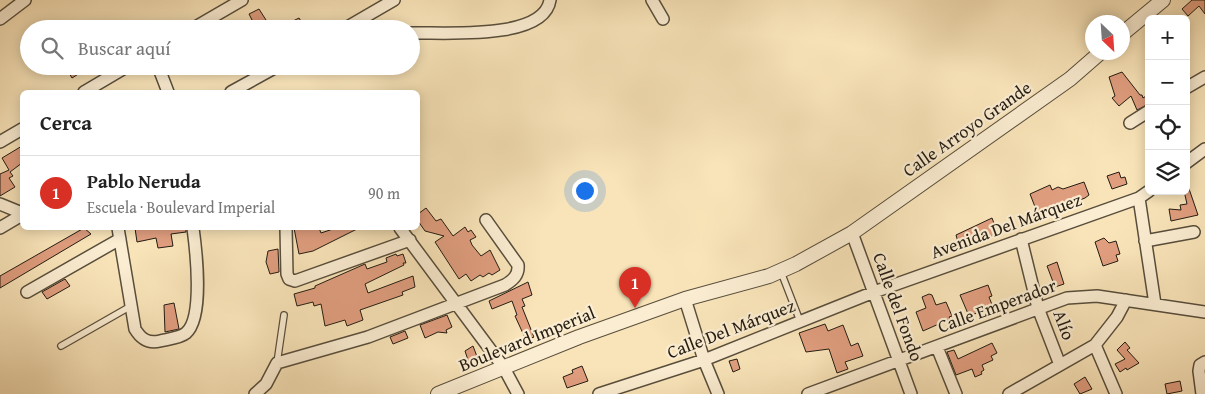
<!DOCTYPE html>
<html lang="es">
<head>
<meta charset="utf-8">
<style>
	:root { --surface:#fff; --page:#f2f2f2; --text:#222; --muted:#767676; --line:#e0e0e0; --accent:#d93025 }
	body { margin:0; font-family:"Gentium Book Plus",serif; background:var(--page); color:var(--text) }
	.controls { position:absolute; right:15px; top:15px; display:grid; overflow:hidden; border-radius:8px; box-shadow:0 2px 12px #0003 }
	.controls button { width:45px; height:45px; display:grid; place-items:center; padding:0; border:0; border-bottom:1px solid var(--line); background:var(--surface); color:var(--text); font:25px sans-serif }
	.compass { position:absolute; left:1085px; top:15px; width:45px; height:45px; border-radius:50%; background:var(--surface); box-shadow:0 2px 12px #0003; rotate:155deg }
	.you { position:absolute; left:584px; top:190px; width:18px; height:18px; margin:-12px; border:4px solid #fff; border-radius:50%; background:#1a73e8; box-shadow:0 0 0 8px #1a73e833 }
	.badge { display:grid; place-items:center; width:32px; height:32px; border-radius:50%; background:var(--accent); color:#fff; font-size:16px; font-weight:700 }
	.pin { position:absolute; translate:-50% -41px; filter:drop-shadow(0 1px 2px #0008) }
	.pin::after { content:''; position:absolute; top:26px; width:18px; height:15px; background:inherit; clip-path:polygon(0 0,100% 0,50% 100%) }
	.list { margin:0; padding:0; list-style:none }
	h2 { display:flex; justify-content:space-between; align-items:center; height:65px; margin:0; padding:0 20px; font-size:21px }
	h2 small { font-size:16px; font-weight:400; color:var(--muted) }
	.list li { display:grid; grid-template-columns:32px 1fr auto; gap:15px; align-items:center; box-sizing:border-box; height:75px; padding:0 20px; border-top:1px solid var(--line) }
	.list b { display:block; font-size:19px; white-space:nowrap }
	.list p { margin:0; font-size:16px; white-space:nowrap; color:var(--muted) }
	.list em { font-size:16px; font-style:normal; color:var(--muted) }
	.icon { flex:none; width:28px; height:28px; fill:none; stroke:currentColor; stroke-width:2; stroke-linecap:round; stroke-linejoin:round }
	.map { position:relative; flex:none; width:1205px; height:394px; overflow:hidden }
	.search { position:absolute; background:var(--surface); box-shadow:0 2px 12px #0003; left:20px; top:20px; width:400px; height:55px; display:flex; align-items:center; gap:12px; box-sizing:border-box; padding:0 18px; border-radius:28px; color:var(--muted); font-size:19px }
	.panel { position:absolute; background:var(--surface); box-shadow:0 2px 12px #0003; left:20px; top:90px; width:400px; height:140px; border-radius:8px }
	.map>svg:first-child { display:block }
	.building { fill:#e09e7f; stroke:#231c12 }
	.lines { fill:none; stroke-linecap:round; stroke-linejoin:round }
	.service-casing { stroke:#584e3c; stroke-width:8 }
	.minor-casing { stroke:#584e3c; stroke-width:14 }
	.tertiary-casing { stroke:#584e3c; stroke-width:16 }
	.service { stroke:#fbedd2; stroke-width:5.5 }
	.minor { stroke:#fbedd2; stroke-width:11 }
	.tertiary { stroke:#fbedd2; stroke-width:14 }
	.labels { text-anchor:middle; stroke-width:4.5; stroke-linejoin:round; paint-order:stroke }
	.street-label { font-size:18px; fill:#231c12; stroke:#fbedd2 }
</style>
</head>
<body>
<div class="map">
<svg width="1205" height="394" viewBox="0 0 1205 394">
	<rect width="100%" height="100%" fill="#f9e4b9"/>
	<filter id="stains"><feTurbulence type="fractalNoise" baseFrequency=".004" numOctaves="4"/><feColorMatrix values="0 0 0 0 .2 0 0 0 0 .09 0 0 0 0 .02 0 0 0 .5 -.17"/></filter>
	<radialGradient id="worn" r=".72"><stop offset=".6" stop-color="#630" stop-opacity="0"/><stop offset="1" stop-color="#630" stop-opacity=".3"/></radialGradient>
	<path class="building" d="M1192 0H1205V14L1199 6 1188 16 1182 9Z
		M259 9 266 20 252 29H237L252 20 249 14Z
		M299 18 306 29H295L291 22Z
		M65 66H91L72 78Z
		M1122 72 1140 95H1142L1143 98 1149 94V104L1137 110 1131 96 1119 106 1112 98 1115 96 1109 77Z
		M22 146V163L10 172 13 176 9 178 15 187 0 196V174L9 170 2 158Z
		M1119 172 1121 178 1125 177 1127 184 1112 189 1107 176Z
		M1186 180 1198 215 1171 221 1169 209 1181 210 1180 205 1187 204 1184 191H1186Z
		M1084 182 1089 195 1085 198 1059 208 1058 203 1037 212 1030 194 1050 185 1052 190 1058 187 1063 189Z
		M426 208 436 221 441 219 453 236 465 227 468 232 471 230 476 237 470 240 472 245 481 256 490 250 500 270 492 275 489 273 483 277 480 275 471 281 466 274 459 279 435 242 444 236 425 231 418 221V214Z
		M992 218 998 234 962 246 961 241 958 242 956 235Z
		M84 228 91 234 0 288V276Z
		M135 228H186V232L171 234 173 246 158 248 156 238 137 242Z
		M294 228H319L321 233 336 228H359L313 251 299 254Z
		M1104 238 1109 243 1116 241 1120 254 1116 255 1118 261 1103 266 1095 242Z
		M278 249 279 272 270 274 266 262 268 251Z
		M396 254 397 256 403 254 406 263H403L404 265 365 284 368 293 413 276 415 287 402 292 403 295 360 310 363 320 347 326 345 320 325 326 321 304 314 306 313 302 297 306 294 294 315 288V286L365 264 367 269 387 262 386 258Z
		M1057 262 1064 284 1055 287 1047 266Z
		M65 279 70 286 47 299 42 292Z
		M528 282 532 295 522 299 525 306 522 307 534 337 526 340 515 316 517 315 512 301 492 309 489 301Z
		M988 285 992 296 989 297 995 312 987 315 985 310 969 316 960 295Z
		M929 294 932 295 936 305 946 302 952 316 949 317 950 319 923 331 916 312 926 308 922 297Z
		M174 303 179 329 165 332 164 305Z
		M447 315 452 327 446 330 447 333 438 332 425 338 420 325Z
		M825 324 828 331 843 325 851 346 858 343 863 356 845 362 848 369 837 373 829 349 806 352 799 333Z
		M405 331 408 338 393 344 390 337Z
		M1125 342 1130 348 1127 350 1139 363 1127 370 1126 368 1120 372 1115 364 1125 359 1117 350Z
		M992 343 997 353 991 356 993 360 982 365 984 370 981 372 982 374 975 377 972 369 956 375 947 352 954 350 958 359Z
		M473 346 478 359 469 363 465 351Z
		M737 359 740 369 733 372 729 361Z
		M582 366 588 381 567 388 563 377 573 373 572 370Z
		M1085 377 1092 389 1080 394 1074 384Z
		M1180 381 1182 391 1167 394 1165 384Z"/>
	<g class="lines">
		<defs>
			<path id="service" d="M781 272 800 321
				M61 346 131 306
				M277 363 284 315"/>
			<path id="minor" d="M652 0 663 19
				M0 19 25 0
				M192 29 242 0
				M344 29 394 0
				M411 33C443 32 544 41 550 0
				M158 66 168 92
				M1186 88 1205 77
				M84 92 128 66
				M231 92 278 66
				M1130 123 1149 111
				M0 142 22 129
				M1186 163 1205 149
				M1139 198 1155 304
				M0 204 22 213
				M0 228 22 215
				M118 228 135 329C141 339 148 344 160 341 168 339 180 338 186 333 204 318 196 250 193 228
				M286 228 287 274 289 279 295 281 410 240
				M400 228 504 368 518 394
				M852 233 911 394
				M1021 239 1038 308 1060 365
				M1145 241 1194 232
				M27 292 120 239
				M685 299 704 360 718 394
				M1095 345 1116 394
				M937 347 956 394
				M255 394 266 384 277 363 368 337 505 285C513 280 519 275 518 265L486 220
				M599 394 704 360 874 292 1139 198 1149 191
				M808 394 1067 298 1097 296 1205 312
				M1009 394 1095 345 1117 317 1126 300
				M1202 394 1199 371 1200 365 1205 362"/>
			<path id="tertiary" d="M1122 34 1163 0
				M438 394 579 337 685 299 769 276 796 264 852 233 1070 79 1101 52"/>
		</defs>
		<use href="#service" class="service-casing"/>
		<use href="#minor" class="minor-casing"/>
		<use href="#tertiary" class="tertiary-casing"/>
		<use href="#service" class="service"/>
		<use href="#minor" class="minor"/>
		<use href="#tertiary" class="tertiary"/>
	</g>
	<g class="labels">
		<g class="street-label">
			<text transform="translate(967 129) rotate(-35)" y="6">Calle Arroyo Grande</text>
			<text transform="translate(1006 226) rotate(-20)" y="6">Avenida Del Márquez</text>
			<text transform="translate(997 306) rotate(-20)" y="6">Calle Emperador</text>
			<text transform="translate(898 307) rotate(70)" y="6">Calle del Fondo</text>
			<text transform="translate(1064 325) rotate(69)" y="6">Alío</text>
			<text transform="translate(731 329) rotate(-21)" y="6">Calle Del Márquez</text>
			<text transform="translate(527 339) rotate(-22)" y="6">Boulevard Imperial</text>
		</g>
	</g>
	<rect width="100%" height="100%" filter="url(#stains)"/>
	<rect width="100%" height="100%" fill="url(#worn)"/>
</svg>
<div class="controls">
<button>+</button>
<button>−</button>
<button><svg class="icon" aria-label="locate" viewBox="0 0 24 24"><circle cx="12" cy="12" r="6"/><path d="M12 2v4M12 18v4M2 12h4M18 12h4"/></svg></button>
<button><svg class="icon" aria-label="layers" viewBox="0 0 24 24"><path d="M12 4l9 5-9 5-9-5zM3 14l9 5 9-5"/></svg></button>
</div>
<svg class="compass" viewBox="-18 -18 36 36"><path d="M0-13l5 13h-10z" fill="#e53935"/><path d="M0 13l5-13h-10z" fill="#767676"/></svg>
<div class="you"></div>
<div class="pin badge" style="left:635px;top:308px">1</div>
<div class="search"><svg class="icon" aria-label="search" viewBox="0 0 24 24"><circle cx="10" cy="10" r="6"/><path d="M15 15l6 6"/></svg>Buscar aquí</div>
<section class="panel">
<h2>Cerca<small></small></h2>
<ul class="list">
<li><span class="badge">1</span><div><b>Pablo Neruda</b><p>Escuela · Boulevard Imperial</p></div><em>90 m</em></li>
</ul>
</section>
</div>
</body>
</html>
